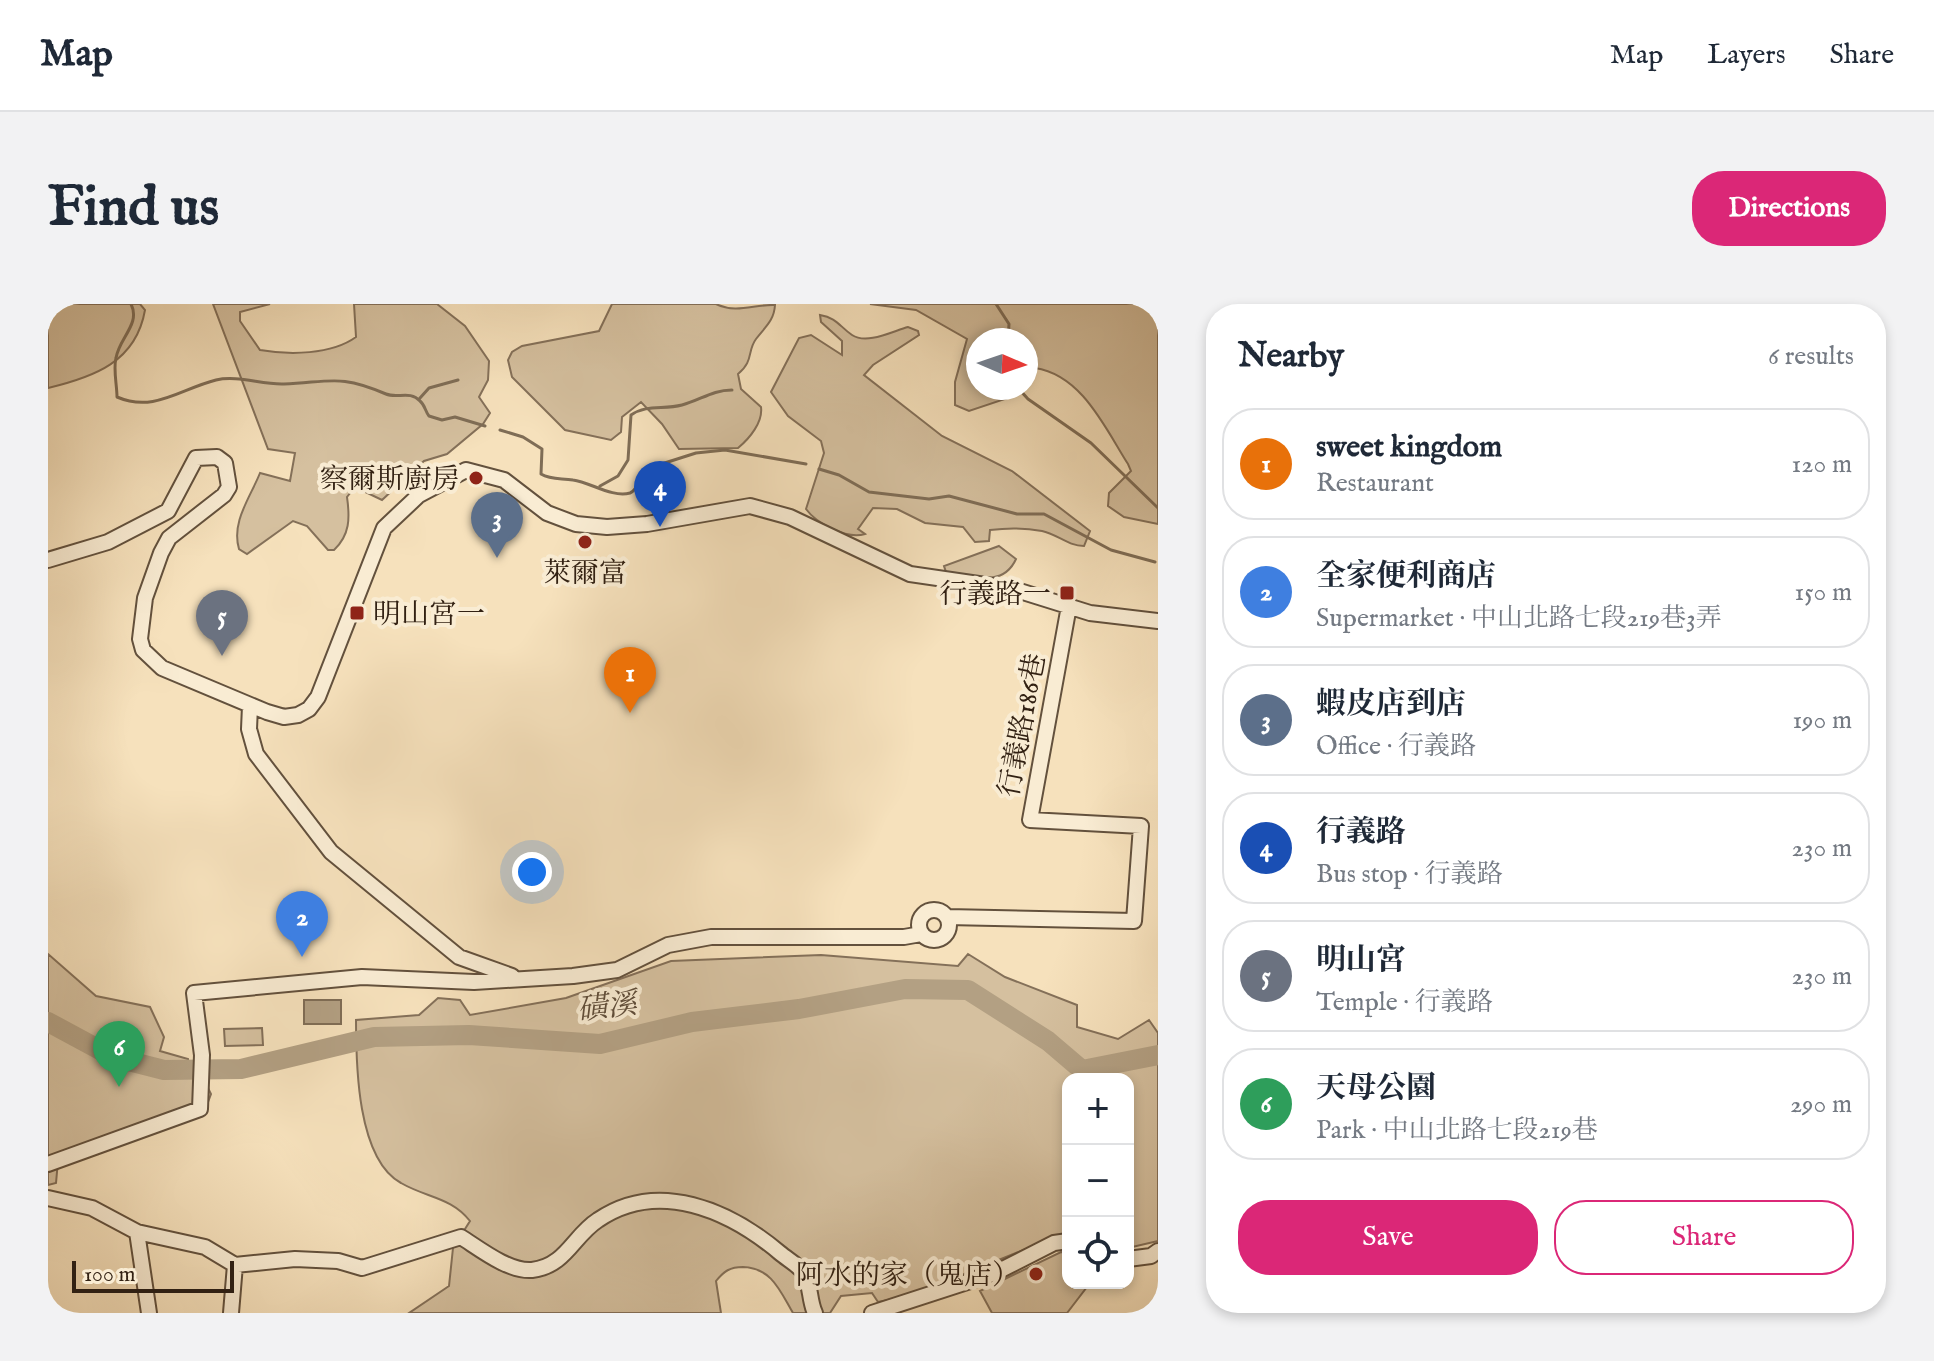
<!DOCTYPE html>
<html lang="en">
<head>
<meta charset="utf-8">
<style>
	:root { --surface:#fff; --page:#f2f2f3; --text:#1f2937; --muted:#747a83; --line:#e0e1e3; --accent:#db2777 }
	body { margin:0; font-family:"IM FELL English","Noto Serif TC",serif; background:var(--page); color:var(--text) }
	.controls { position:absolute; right:24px; bottom:24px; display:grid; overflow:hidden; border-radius:16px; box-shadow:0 4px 12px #0003 }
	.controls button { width:72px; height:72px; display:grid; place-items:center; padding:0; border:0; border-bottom:2px solid var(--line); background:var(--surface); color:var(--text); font:40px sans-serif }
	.compass { position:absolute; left:918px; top:24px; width:72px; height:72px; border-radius:50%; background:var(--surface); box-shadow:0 4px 12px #0003; rotate:92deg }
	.scale { position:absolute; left:24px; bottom:20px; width:162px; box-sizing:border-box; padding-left:8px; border:4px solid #322113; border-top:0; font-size:22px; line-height:28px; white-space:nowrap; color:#322113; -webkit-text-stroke:6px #f9ecd3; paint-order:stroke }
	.you { position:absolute; left:484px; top:568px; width:28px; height:28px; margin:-20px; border:6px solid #fff; border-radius:50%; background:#1a73e8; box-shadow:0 0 0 12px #1a73e833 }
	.badge { display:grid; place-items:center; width:52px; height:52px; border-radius:50%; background:var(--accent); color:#fff; font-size:26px; font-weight:700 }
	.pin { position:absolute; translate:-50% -66px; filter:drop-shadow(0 2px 4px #0008) }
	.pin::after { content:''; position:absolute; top:42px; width:28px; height:24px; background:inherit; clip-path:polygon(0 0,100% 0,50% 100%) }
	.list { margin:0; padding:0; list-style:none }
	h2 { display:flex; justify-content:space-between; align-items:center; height:104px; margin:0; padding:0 32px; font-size:34px }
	h2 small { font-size:26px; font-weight:400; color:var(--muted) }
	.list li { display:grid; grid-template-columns:52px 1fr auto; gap:24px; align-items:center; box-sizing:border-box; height:112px; margin:0 16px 16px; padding:0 16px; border:2px solid var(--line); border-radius:32px }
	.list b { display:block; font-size:30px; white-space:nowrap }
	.list p { margin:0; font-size:26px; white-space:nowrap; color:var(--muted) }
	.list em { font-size:26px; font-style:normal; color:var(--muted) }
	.actions { display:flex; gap:16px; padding:24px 32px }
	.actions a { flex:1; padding:18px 0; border:2px solid var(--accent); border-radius:32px; text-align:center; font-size:28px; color:var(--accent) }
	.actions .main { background:var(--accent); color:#fff }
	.icon { flex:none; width:44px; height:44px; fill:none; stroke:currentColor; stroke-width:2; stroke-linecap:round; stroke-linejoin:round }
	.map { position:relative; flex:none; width:1110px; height:1009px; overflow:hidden; border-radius:32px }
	header { display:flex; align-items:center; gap:48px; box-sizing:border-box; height:112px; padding:0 40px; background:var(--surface); border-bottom:2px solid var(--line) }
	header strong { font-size:38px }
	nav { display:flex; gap:44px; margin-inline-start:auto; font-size:28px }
	.intro { display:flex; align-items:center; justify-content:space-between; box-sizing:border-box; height:192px; padding:0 48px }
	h1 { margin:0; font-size:56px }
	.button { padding:20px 36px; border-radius:32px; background:var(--accent); color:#fff; font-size:28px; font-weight:700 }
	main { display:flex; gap:48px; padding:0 48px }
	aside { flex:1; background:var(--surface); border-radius:32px; box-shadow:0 4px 12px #0003 }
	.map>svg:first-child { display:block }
	.green { fill:#d5c09f; stroke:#847059; stroke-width:2 }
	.water { fill:#b3a083; stroke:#7f6d56; stroke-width:2 }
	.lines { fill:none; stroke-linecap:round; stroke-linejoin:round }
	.stream { stroke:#7f6d56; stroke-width:3 }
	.river { stroke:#b3a083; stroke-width:20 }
	.minor-casing { stroke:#63513d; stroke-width:18 }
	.minor { stroke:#f9ecd3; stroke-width:14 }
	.poi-dot { fill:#8f2418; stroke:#f9ecd3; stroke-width:3 }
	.labels { text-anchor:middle; stroke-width:8; stroke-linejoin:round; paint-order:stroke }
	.poi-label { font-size:28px; fill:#322113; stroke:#f9ecd3; text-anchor:end }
	.street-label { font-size:28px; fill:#322113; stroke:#f9ecd3 }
	.water-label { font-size:30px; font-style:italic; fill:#5f4d3a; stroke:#f9ecd3 }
</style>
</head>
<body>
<header>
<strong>Map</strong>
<nav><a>Map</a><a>Layers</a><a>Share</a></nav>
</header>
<div class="intro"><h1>Find us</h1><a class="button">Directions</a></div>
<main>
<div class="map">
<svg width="1110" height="1009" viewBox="0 0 1110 1009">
	<rect width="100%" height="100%" fill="#f6e1bc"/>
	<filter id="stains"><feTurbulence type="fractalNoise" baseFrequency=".0025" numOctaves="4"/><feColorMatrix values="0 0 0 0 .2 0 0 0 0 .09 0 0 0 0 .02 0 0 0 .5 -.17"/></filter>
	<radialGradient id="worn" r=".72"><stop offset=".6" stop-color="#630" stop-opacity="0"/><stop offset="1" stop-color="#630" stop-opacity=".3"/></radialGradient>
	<path class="green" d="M0 0H92L97 6C88 58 46 73 0 84Z
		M165 0H222L192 8V17L212 46C241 51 283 51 308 33L306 0H389L417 22 441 57 440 76 431 93 442 109 435 120 399 150 376 157 334 196 307 183 299 193C302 214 302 231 286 246H280L259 222 245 217 199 250 191 245C183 218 202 194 212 169L242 177 247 149 220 145Z
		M564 0H668C689 10 706 0 727 1 726 17 717 23 708 35 699 47 706 57 690 70L693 85 713 103C715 118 702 134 690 144L631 145 614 120 593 98 574 113 573 128 563 136 517 126 464 73 460 56 464 48 474 42 551 27Z
		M822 0H1110V220L1076 213 1060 202 1061 189 1083 167 1080 160C1057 124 1034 71 987 64L978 74V36H930V84H969L960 94 921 107 907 101V78L919 35 868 6Z
		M772 11C789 14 791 22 804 31 819 41 845 27 860 23L870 27 871 31 825 61 816 71 894 132 964 167 1042 227 1036 242C1020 242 1009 230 994 227 978 224 958 224 942 226L941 237 927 238 915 223 877 219 849 205 825 204 810 225 817 230C799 236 768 219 758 205L776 149 773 137 740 112 723 88 751 34 763 31 794 51V37L773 18Z
		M951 242 968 255C955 284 925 272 898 268L896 262Z
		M0 650 48 692 102 703 116 733 112 747 140 755 141 770 157 778 163 790 157 806 10 857 8 879 0 881Z
		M920 650 957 673 1029 701V723L1070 735 1101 716 1110 729V937L1080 944V775H1020V928L864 991 830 998 824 989 793 992 782 1009H745C732 987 724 964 695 963 682 963 676 967 668 977L673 1009H361L401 982 405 944 422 917C403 893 379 894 353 879 309 855 308 760 308 716L371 711 390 694 412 696 422 711 518 694 623 657 773 651 910 662Z
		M214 724 215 741 177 742 176 725Z
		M1013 948 1020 949V979H1042L1019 1009H944L932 987Z"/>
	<path class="water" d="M256 696H293V720H256Z"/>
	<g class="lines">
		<path class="stream" d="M83 0C93 20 71 34 68 54 65 65 69 81 69 93 106 109 132 85 168 76 190 71 214 81 236 80 283 78 292 70 338 90 349 95 362 86 372 97 377 101 377 107 381 112L394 116 407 113 437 122
			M948 0 961 20 960 36
			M970 84 980 95 1043 139 1110 204
			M372 94 381 84 410 76
			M452 126 475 133 494 145 493 170C503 176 513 174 525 176 542 178 564 194 582 189 590 186 595 170 601 164L648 149 677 146 758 160
			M771 165 791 171 821 188 881 195 901 192 969 210H996L1063 246 1107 258
			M552 182 570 172 580 156 583 111C599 100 615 106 634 101 653 96 664 86 684 86"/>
		<path class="river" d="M0 718 65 753 116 766 193 765 326 733 421 731 552 740 644 718 751 705 857 685 920 686 1000 737 1034 766 1110 751"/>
		<defs>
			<path id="minor" d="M0 256 60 238 120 207 148 154 169 153 177 159 181 183 176 191 121 234 113 249 97 294 92 335 95 346 114 364 219 408 236 413 250 411 261 405 270 393 336 224 371 191 418 166 456 176 499 209 528 220 559 223 599 220 702 202 742 213 862 270 965 285 1042 309 1110 317
				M202 402 201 425 208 450 283 548 411 653 464 672
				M871 621a15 15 0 1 1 30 0a15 15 0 1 1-30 0Z
				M899 613 1086 617 1093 522 982 516 1021 302
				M0 860 152 805 154 751 146 689 314 673 426 678 525 672 569 666 620 641 663 633H856L873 630
				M0 894 44 904 89 928 157 943 187 961 247 955 290 957 314 964 413 933C432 945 461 968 484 966 518 962 525 932 550 916 610 875 681 906 732 949 739 955 750 961 755 968 763 979 761 997 767 1009
				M89 928 101 1009
				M1080 955 1103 952 1110 947
				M183 1009 187 961
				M824 1009 947 969 1006 939 1020 937"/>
		</defs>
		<use href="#minor" class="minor-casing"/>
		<use href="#minor" class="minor"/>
	</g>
	<g class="poi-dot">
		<circle cx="428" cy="174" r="8"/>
		<circle cx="537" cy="238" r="8"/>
		<rect x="1011" y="281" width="16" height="16" rx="4"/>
		<rect x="301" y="301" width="16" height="16" rx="4"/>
		<circle cx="988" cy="970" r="8"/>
	</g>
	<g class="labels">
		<g class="poi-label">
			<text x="412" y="184">察爾斯廚房</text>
			<text x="537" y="278" text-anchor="middle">萊爾富</text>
			<text x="1003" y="299">行義路一</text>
			<text x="325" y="319" text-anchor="start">明山宮一</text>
			<text x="972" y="980">阿水的家（鬼店）</text>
		</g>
		<g class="street-label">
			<text transform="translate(973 421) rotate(-79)" y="10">行義路186巷</text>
		</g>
		<g class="water-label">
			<text transform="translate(559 702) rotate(-7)" y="10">磺溪</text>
		</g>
	</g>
	<rect width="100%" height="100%" filter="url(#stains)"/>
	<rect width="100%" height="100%" fill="url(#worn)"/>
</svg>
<div class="controls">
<button>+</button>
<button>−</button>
<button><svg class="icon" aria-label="locate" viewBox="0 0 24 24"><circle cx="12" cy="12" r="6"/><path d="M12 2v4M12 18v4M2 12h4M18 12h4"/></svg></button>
</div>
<svg class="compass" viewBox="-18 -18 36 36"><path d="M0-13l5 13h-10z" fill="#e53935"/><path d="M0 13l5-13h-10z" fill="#747a83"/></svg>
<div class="scale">100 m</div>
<div class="you"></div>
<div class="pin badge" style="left:582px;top:409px;background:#e8710a">1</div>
<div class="pin badge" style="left:254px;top:653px;background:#3f7fe0">2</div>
<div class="pin badge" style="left:449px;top:254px;background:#5c6f8a">3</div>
<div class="pin badge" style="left:612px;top:223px;background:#1a4fb4">4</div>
<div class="pin badge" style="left:174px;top:352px;background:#6b7280">5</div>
<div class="pin badge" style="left:71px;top:783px;background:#2e9e5b">6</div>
</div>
<aside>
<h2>Nearby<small>6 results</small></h2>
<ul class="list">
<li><span class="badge" style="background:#e8710a">1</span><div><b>sweet kingdom</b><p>Restaurant</p></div><em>120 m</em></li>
<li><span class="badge" style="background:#3f7fe0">2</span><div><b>全家便利商店</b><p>Supermarket · 中山北路七段219巷3弄</p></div><em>150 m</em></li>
<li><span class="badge" style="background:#5c6f8a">3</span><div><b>蝦皮店到店</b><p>Office · 行義路</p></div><em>190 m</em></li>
<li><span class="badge" style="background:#1a4fb4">4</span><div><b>行義路</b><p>Bus stop · 行義路</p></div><em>230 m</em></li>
<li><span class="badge" style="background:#6b7280">5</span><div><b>明山宮</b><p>Temple · 行義路</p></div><em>230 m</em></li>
<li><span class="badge" style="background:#2e9e5b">6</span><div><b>天母公園</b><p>Park · 中山北路七段219巷</p></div><em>290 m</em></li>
</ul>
<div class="actions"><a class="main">Save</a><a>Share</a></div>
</aside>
</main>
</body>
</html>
